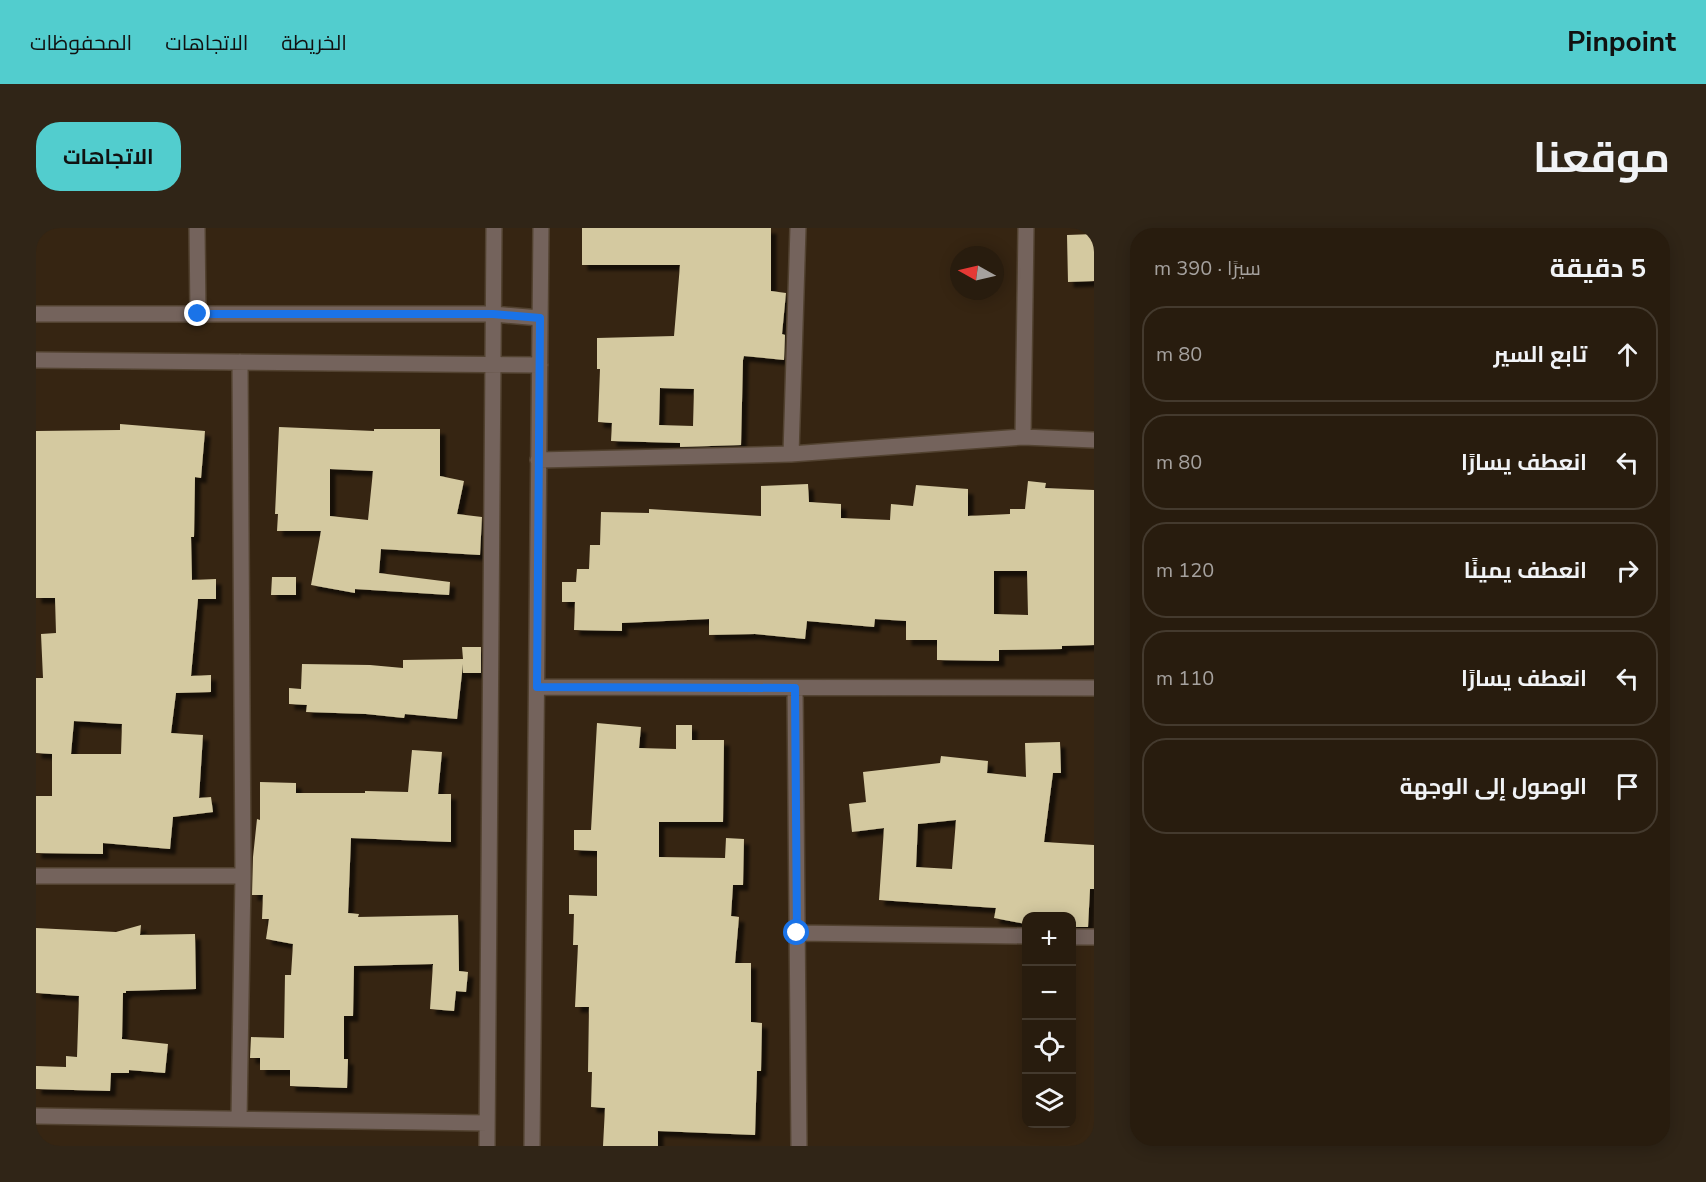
<!DOCTYPE html>
<html lang="ar">
<head>
<meta charset="utf-8">
<style>
	:root { --surface:#281c0e; --page:#302517; --text:#f1f3f6; --muted:#a5a19e; --line:#443a2e; --accent:#52cdce }
	body { margin:0; font-family:"Nunito Sans",Cairo,sans-serif; background:var(--page); color:var(--text); direction:rtl }
	.controls { position:absolute; right:18px; bottom:18px; display:grid; overflow:hidden; border-radius:12px; box-shadow:0 3px 15px #0003 }
	.controls button { width:54px; height:54px; display:grid; place-items:center; padding:0; border:0; border-bottom:2px solid var(--line); background:var(--surface); color:var(--text); font:30px sans-serif }
	.compass { position:absolute; left:914px; top:18px; width:54px; height:54px; border-radius:50%; background:var(--surface); box-shadow:0 3px 15px #0003; rotate:278deg }
	.stop { position:absolute; width:18px; height:18px; margin:-14px; border:4px solid #1a73e8; border-radius:50%; background:#fff }
	.stop.end { background:#1a73e8; border-color:#fff; box-shadow:0 2px 6px #0008 }
	.list { margin:0; padding:0; list-style:none }
	h2 { display:flex; justify-content:space-between; align-items:center; height:78px; margin:0; padding:0 24px; font-size:26px }
	h2 small { font-size:20px; font-weight:400; color:var(--muted) }
	.list li { display:grid; grid-template-columns:39px 1fr auto; gap:18px; align-items:center; box-sizing:border-box; height:96px; margin:0 12px 12px; padding:0 12px; border:2px solid var(--line); border-radius:24px }
	.list b { display:block; font-size:22px; white-space:nowrap }
	.list em { font-size:20px; font-style:normal; color:var(--muted) }
	.icon { flex:none; width:33px; height:33px; fill:none; stroke:currentColor; stroke-width:2; stroke-linecap:round; stroke-linejoin:round }
	.map { position:relative; flex:none; width:1058px; height:918px; overflow:hidden; direction:ltr; border-radius:24px }
	header { display:flex; align-items:center; gap:36px; box-sizing:border-box; height:84px; padding:0 30px; background:var(--accent); color:#111 }
	header strong { font-size:28px }
	nav { display:flex; gap:33px; margin-inline-start:auto; font-size:21px }
	.intro { display:flex; align-items:center; justify-content:space-between; box-sizing:border-box; height:144px; padding:0 36px }
	h1 { margin:0; font-size:42px }
	.button { padding:15px 27px; border-radius:24px; background:var(--accent); color:#111; font-size:21px; font-weight:700 }
	main { display:flex; gap:36px; padding:0 36px }
	aside { flex:1; background:var(--surface); border-radius:24px; box-shadow:0 3px 15px #0003 }
	.map>svg:first-child { display:block }
	.building { fill:#d4c9a0; fill-rule:evenodd; filter:url(#shadow) }
	.lines { fill:none; stroke-linecap:round; stroke-linejoin:round }
	.minor-casing { stroke:#524230; stroke-width:18 }
	.minor { stroke:#74635c; stroke-width:15 }
	.route { stroke:#1a73e8; stroke-width:8 }
</style>
</head>
<body>
<header>
<strong>Pinpoint</strong>
<nav><a>الخريطة</a><a>الاتجاهات</a><a>المحفوظات</a></nav>
</header>
<div class="intro"><h1>موقعنا</h1><a class="button">الاتجاهات</a></div>
<main>
<aside>
<h2>5 دقيقة<small>سيرًا · 390 m</small></h2>
<ul class="list">
<li><svg class="icon" aria-label="ahead" viewBox="0 0 24 24"><path d="M12 20V5M6 11l6-6 6 6"/></svg><div><b>تابع السير</b></div><em>80 m</em></li>
<li><svg class="icon" aria-label="left" viewBox="0 0 24 24"><path d="M17 20v-9H6M10 6l-5 5 5 5"/></svg><div><b>انعطف يسارًا</b></div><em>80 m</em></li>
<li><svg class="icon" aria-label="right" viewBox="0 0 24 24"><path d="M7 20v-9h11M14 6l5 5-5 5"/></svg><div><b>انعطف يمينًا</b></div><em>120 m</em></li>
<li><svg class="icon" aria-label="left" viewBox="0 0 24 24"><path d="M17 20v-9H6M10 6l-5 5 5 5"/></svg><div><b>انعطف يسارًا</b></div><em>110 m</em></li>
<li><svg class="icon" aria-label="arrive" viewBox="0 0 24 24"><path d="M6 21V4h12l-3 4 3 4H6"/></svg><div><b>الوصول إلى الوجهة</b></div></li>
</ul>
</aside>
<div class="map">
<svg width="1058" height="918" viewBox="0 0 1058 918">
	<defs>
		<filter id="shadow"><feDropShadow dx="5.5" dy="5.5" stdDeviation="1.5" flood-color="#0009"/></filter>
	</defs>
	<rect width="100%" height="100%" fill="#362512"/>
	<path class="building" d="M546 0H735V63L750 65 746 106 749 107 748 132 708 128 707 132 705 217 644 219V215L575 213 576 195 562 194 564 141H561V110L638 108 644 37H546ZM624 160 658 161 657 198 623 197Z
		M1058 6V53L1032 54 1031 7Z
		M84 196 169 203 165 250 159 249 158 309H155L156 352 180 351V371H162L155 448 175 447V464L140 465 135 505 167 507 163 570 175 569 177 584 137 589 134 621 67 615V626L0 625V568H16V526L0 525V450H7L5 406 20 405 19 370H0V203L84 202ZM38 493 86 496 85 526H35Z
		M243 199 338 203V201H404V248L428 253 421 286 446 289 444 327 345 321 343 345 414 354 413 367 319 361V365L275 357 285 303H241L242 286H239ZM294 241 337 243 332 292 294 288Z
		M992 253 1010 255 1009 260 1058 262V417L1026 418V421L963 422V433L901 432V412H870V393L839 391 838 399 771 393 769 411 719 406 673 407V391L586 395V403L538 402 539 374H526V354H540L541 341H553L554 317H564L565 284 613 285V281L725 288V258L772 256 773 274 805 276V290L854 292 855 276 877 278 880 257 932 261V288L974 286V281H989ZM958 343H991L992 387 958 386Z
		M236 349H260V367H235Z
		M426 419H445V445H427V436L421 491 369 486 368 490 330 486 270 484 271 477 253 476V460L265 461 266 436 334 437 367 440V432L427 431Z
		M561 495 605 499 603 520 640 521V497H656V512H688L687 594H623V629L689 630 690 610 708 611 707 657H697L695 688 703 689 699 735H715V794L726 795 725 843H721L719 907 622 903V918H567L569 880 555 879 556 844H552L553 779H539L542 717H537L538 686H533V667L561 668V623L538 622V602H555Z
		M1024 514 1025 545H1017L1008 614 1058 617V661H1054L1052 699H1035V688H990V696L958 690 960 680 843 672 848 600 816 604 813 576 830 574 827 544 904 535 905 528 952 533 951 545 990 549 989 515ZM920 592 916 641 880 639 882 596Z
		M376 522 406 524 402 566H415V614L315 610 312 685 323 686 322 689 422 687 423 743 432 744 430 764 420 763 418 783 394 781 397 736 318 738 317 788H308V831H312L311 860 254 858V842H224V830H214L215 809 248 810 249 747H255L257 716 230 711 233 691H226L227 667H216L217 629 221 591 224 592V554L260 555V565H329V563L372 564Z
		M105 697 104 707 159 706 160 761 90 763V765H87L86 811 132 816 129 845 93 842V845H75L74 863 0 861V838L30 839V828L41 829 43 768 0 765V700L80 704Z"/>
	<g class="lines">
		<defs>
			<path id="minor" d="M161 0 162 86
				M0 86H457L504 90
				M0 132 504 137
				M987 209 990 0
				M755 226 762 0
				M502 232 755 226 987 209 1058 212
				M501 459 1058 460
				M759 460 763 918
				M0 648H207
				M761 705 990 708
				M1036 709H1058
				M0 888 451 895
				M203 891 207 648 204 134
				M451 918 458 0
				M496 918 505 0"/>
		</defs>
		<use href="#minor" class="minor-casing"/>
		<use href="#minor" class="minor"/>
	</g>
	<g class="lines">
		<path class="route" d="M162 86H457L504 90 501 459 759 460 761 705"/>
	</g>
</svg>
<div class="controls">
<button>+</button>
<button>−</button>
<button><svg class="icon" aria-label="locate" viewBox="0 0 24 24"><circle cx="12" cy="12" r="6"/><path d="M12 2v4M12 18v4M2 12h4M18 12h4"/></svg></button>
<button><svg class="icon" aria-label="layers" viewBox="0 0 24 24"><path d="M12 4l9 5-9 5-9-5zM3 14l9 5 9-5"/></svg></button>
</div>
<svg class="compass" viewBox="-18 -18 36 36"><path d="M0-13l5 13h-10z" fill="#e53935"/><path d="M0 13l5-13h-10z" fill="#a5a19e"/></svg>
<div class="stop" style="left:761px;top:705px"></div>
<div class="stop end" style="left:162px;top:86px"></div>
</div>
</main>
</body>
</html>
